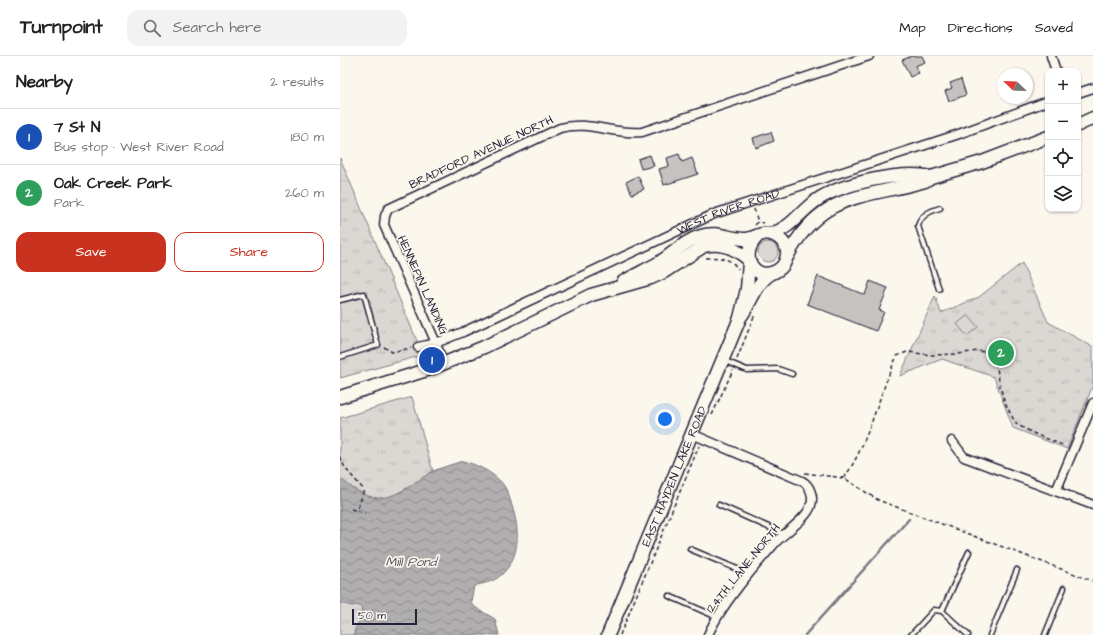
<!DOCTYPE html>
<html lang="en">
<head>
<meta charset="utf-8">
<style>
	:root { --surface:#fff; --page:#f2f2f2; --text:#222; --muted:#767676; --line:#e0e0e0; --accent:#c8321e }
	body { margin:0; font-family:"Architects Daughter",sans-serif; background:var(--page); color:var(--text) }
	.controls { position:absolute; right:12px; top:12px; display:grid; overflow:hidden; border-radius:8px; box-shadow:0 1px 3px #0004 }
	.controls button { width:36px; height:36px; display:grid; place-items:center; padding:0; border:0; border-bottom:1px solid var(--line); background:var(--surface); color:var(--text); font:20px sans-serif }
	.compass { position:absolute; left:657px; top:12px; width:36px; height:36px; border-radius:50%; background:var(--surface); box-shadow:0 1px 3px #0004; rotate:293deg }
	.scale { position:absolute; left:12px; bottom:10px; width:65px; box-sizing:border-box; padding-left:4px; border:2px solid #22223b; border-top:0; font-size:11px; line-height:14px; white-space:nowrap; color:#22223b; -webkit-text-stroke:3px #fbf7ec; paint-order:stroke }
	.you { position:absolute; left:325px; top:363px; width:14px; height:14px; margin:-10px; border:3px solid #fff; border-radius:50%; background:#1a73e8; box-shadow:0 0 0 6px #1a73e833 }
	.badge { display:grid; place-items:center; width:26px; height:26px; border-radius:50%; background:var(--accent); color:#fff; font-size:13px; font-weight:700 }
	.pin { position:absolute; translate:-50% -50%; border:2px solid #fff; box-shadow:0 1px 4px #0006 }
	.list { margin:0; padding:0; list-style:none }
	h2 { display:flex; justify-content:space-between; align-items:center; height:52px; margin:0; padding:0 16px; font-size:17px }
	h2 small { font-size:13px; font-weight:400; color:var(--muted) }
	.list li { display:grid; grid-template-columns:26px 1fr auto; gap:12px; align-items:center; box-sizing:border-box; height:56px; padding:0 16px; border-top:1px solid var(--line) }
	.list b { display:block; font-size:15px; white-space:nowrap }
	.list p { margin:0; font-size:13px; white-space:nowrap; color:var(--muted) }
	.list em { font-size:13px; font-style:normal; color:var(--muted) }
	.actions { display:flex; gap:8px; padding:12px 16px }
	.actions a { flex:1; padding:9px 0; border:1px solid var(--accent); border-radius:12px; text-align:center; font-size:14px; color:var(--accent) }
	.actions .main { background:var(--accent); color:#fff }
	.icon { flex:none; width:22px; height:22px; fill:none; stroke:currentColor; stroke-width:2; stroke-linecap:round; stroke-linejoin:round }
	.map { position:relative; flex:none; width:753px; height:579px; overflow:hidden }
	header { display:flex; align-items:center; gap:24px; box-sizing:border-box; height:56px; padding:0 20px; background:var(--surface); border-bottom:1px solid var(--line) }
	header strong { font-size:19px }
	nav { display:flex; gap:22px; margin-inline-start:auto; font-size:14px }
	.search { width:280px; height:36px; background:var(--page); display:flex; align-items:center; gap:10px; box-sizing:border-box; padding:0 14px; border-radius:12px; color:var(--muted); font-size:15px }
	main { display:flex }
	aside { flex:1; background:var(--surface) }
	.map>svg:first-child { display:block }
	.grass { fill:url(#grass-tufts); stroke:#7e7d87 }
	.garden { fill:#dbd8d3; stroke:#7e7d87 }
	.water { fill:url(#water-waves); stroke:#787681 }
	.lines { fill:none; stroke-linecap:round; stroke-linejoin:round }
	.stream { stroke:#787681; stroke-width:2.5 }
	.building { fill:#c6c2c0; stroke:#22223b }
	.lane-casing { stroke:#22223b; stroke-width:7 }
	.street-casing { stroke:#22223b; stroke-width:11 }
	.secondary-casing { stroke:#22223b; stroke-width:15 }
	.path { stroke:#22223b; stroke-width:1.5; stroke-dasharray:4 3; stroke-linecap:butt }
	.lane { stroke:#fbf7ec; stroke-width:4 }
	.street { stroke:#fbf7ec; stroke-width:8 }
	.secondary { stroke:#fbf7ec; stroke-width:12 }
	.labels { text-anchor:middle; stroke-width:3.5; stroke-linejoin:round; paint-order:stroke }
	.street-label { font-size:12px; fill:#22223b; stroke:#fbf7ec }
	.water-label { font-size:13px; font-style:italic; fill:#545364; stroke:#fbf7ec }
</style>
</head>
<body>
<header>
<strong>Turnpoint</strong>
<div class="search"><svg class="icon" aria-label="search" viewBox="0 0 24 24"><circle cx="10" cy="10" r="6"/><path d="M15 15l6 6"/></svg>Search here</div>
<nav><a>Map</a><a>Directions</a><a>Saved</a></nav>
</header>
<main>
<aside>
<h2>Nearby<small>2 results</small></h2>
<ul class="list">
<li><span class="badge" style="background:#1a4fb4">1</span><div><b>7 St N</b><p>Bus stop · West River Road</p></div><em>180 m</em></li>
<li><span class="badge" style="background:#2e9e5b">2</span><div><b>Oak Creek Park</b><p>Park</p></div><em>260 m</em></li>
</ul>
<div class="actions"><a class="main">Save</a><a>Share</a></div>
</aside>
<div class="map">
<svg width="753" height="579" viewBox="0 0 753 579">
	<defs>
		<pattern id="grass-tufts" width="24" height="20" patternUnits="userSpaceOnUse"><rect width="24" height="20" fill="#dbd8d3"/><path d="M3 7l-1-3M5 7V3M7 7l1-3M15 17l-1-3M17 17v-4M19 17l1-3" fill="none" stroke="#bcb9b6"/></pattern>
		<pattern id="water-waves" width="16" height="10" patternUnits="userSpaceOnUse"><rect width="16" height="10" fill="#b1aeb0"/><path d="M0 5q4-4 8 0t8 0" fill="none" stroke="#908d90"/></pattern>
	</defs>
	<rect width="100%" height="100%" fill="#fbf7ec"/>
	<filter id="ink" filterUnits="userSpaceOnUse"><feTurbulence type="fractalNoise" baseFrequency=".025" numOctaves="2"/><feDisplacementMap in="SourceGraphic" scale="8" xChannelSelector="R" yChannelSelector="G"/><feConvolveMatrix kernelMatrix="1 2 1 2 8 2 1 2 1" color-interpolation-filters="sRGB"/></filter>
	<g filter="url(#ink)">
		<path class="grass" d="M0 102 83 299 0 322Z
			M682 207 708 266 753 291V329L727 393 673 372 654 321 602 303 560 320 595 240 601 257 639 241Z
			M72 341 139 579H0V362Z"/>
		<path class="garden" d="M418 196a10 10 0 1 1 20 0a10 10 0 1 1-20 0Z
			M628 259 638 271 627 280 617 268Z"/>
		<path class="water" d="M123 405C138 409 152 416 162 427 167 433 170 442 172 450 180 474 181 502 160 520 152 527 143 527 134 530L131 545 133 550 155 563 159 579H14C14 567 25 565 21 551L17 549 12 550 0 547V422C10 431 24 441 38 442 58 442 77 424 93 415 103 411 113 408 123 405Z"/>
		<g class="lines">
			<path class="stream" d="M465 579 569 463"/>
		</g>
		<path class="building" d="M572 0H582L585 6 575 10 579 17 570 21 562 4Z
			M621 23 626 39 609 45 605 35 612 32 610 27Z
			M431 76 434 85 416 92 413 82Z
			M339 98 342 106 352 102 358 118 324 129 319 113 329 110 327 102Z
			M310 99 314 110 301 113 298 103Z
			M298 120 304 133 292 138 286 126Z
			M478 220 525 239 530 225 548 232 539 254 544 256 536 275 467 248Z"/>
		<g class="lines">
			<defs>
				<path id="lane" d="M599 233 578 170C581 159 590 155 600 152
					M0 244 24 238 38 289 0 301
					M383 304 407 314 438 313 452 318
					M379 449 444 478
					M350 493 409 518
					M329 540 377 561
					M571 579 594 554 602 555
					M628 579 602 555 629 496
					M650 579 677 514
					M705 579 724 532"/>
				<g id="street">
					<path d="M711 0 716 15"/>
					<path d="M738 37 753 32"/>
					<path id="s1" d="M78 291 96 287 123 276 374 158 616 79 708 45"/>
					<path d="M103 308 96 287 44 169 45 160 48 153 220 72C248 64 274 79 302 76L529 0"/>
					<path d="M352 378 462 425C470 429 474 441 471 449 468 462 444 477 435 487 413 512 381 549 368 579"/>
					<path d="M612 385 624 401 753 449"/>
					<path d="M716 435 753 347"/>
				</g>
				<g id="secondary">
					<path d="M738 69 753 62"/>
					<path d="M431 178C453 171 459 156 477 144 500 128 563 114 590 121"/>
					<path d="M447 201C481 135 523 143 585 125L591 121 642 106 708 81"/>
					<path d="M283 226C295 219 308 213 320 206 334 197 346 184 361 180 377 175 387 182 403 183 410 184 416 179 423 178 435 175 448 187 447 199 446 205 443 211 438 214 417 228 396 201 418 180"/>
					<path d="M402 259C412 245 416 226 432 217"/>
					<path d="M0 341 90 313 144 291 251 239 311 222 324 216 364 190C383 186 394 192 408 203"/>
					<path id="s2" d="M268 579 400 262 407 233 409 205"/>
				</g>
			</defs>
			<use href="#lane" class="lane-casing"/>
			<use href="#street" class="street-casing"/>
			<use href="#secondary" class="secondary-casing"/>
			<path class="path" d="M414 153 418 166
				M415 169 418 166 424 167
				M366 202C378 201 390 201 398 213
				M44 291 52 296 71 292
				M397 303 415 258
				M372 359 393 314
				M0 401 5 412 24 434 17 455
				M465 417 504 422 538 444 753 525
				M504 422C529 387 538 340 557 300L567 296 592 299 618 298 638 295 645 296 656 306 660 331 665 347 676 368 695 378 725 390
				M11 453 25 457
				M280 579 359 390"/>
			<use href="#lane" class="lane"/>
			<use href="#street" class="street"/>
			<use href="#secondary" class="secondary"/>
		</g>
	</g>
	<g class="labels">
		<g class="street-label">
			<text transform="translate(141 96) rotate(-25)" y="4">BRADFORD AVENUE NORTH</text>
			<text dy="4" stroke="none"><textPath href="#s1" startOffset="339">WEST RIVER ROAD</textPath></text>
			<text transform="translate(83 229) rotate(66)" y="4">HENNEPIN LANDING</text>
			<text dy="4" stroke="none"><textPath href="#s2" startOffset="172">EAST HAYDEN LAKE ROAD</textPath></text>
			<text transform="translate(403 512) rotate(-51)" y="4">124TH LANE NORTH</text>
		</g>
		<g class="water-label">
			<text x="71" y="510">Mill Pond</text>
		</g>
	</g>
</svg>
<div class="controls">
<button>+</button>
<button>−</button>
<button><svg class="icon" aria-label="locate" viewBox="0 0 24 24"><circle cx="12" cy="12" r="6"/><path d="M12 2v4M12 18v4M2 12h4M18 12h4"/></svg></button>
<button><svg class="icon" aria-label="layers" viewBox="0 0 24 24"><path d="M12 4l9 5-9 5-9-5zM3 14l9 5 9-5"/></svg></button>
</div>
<svg class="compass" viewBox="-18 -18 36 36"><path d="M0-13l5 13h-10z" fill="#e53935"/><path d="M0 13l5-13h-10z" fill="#767676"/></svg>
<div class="scale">50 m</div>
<div class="you"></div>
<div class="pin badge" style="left:92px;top:304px;background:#1a4fb4">1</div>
<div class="pin badge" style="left:661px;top:297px;background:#2e9e5b">2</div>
</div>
</main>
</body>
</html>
